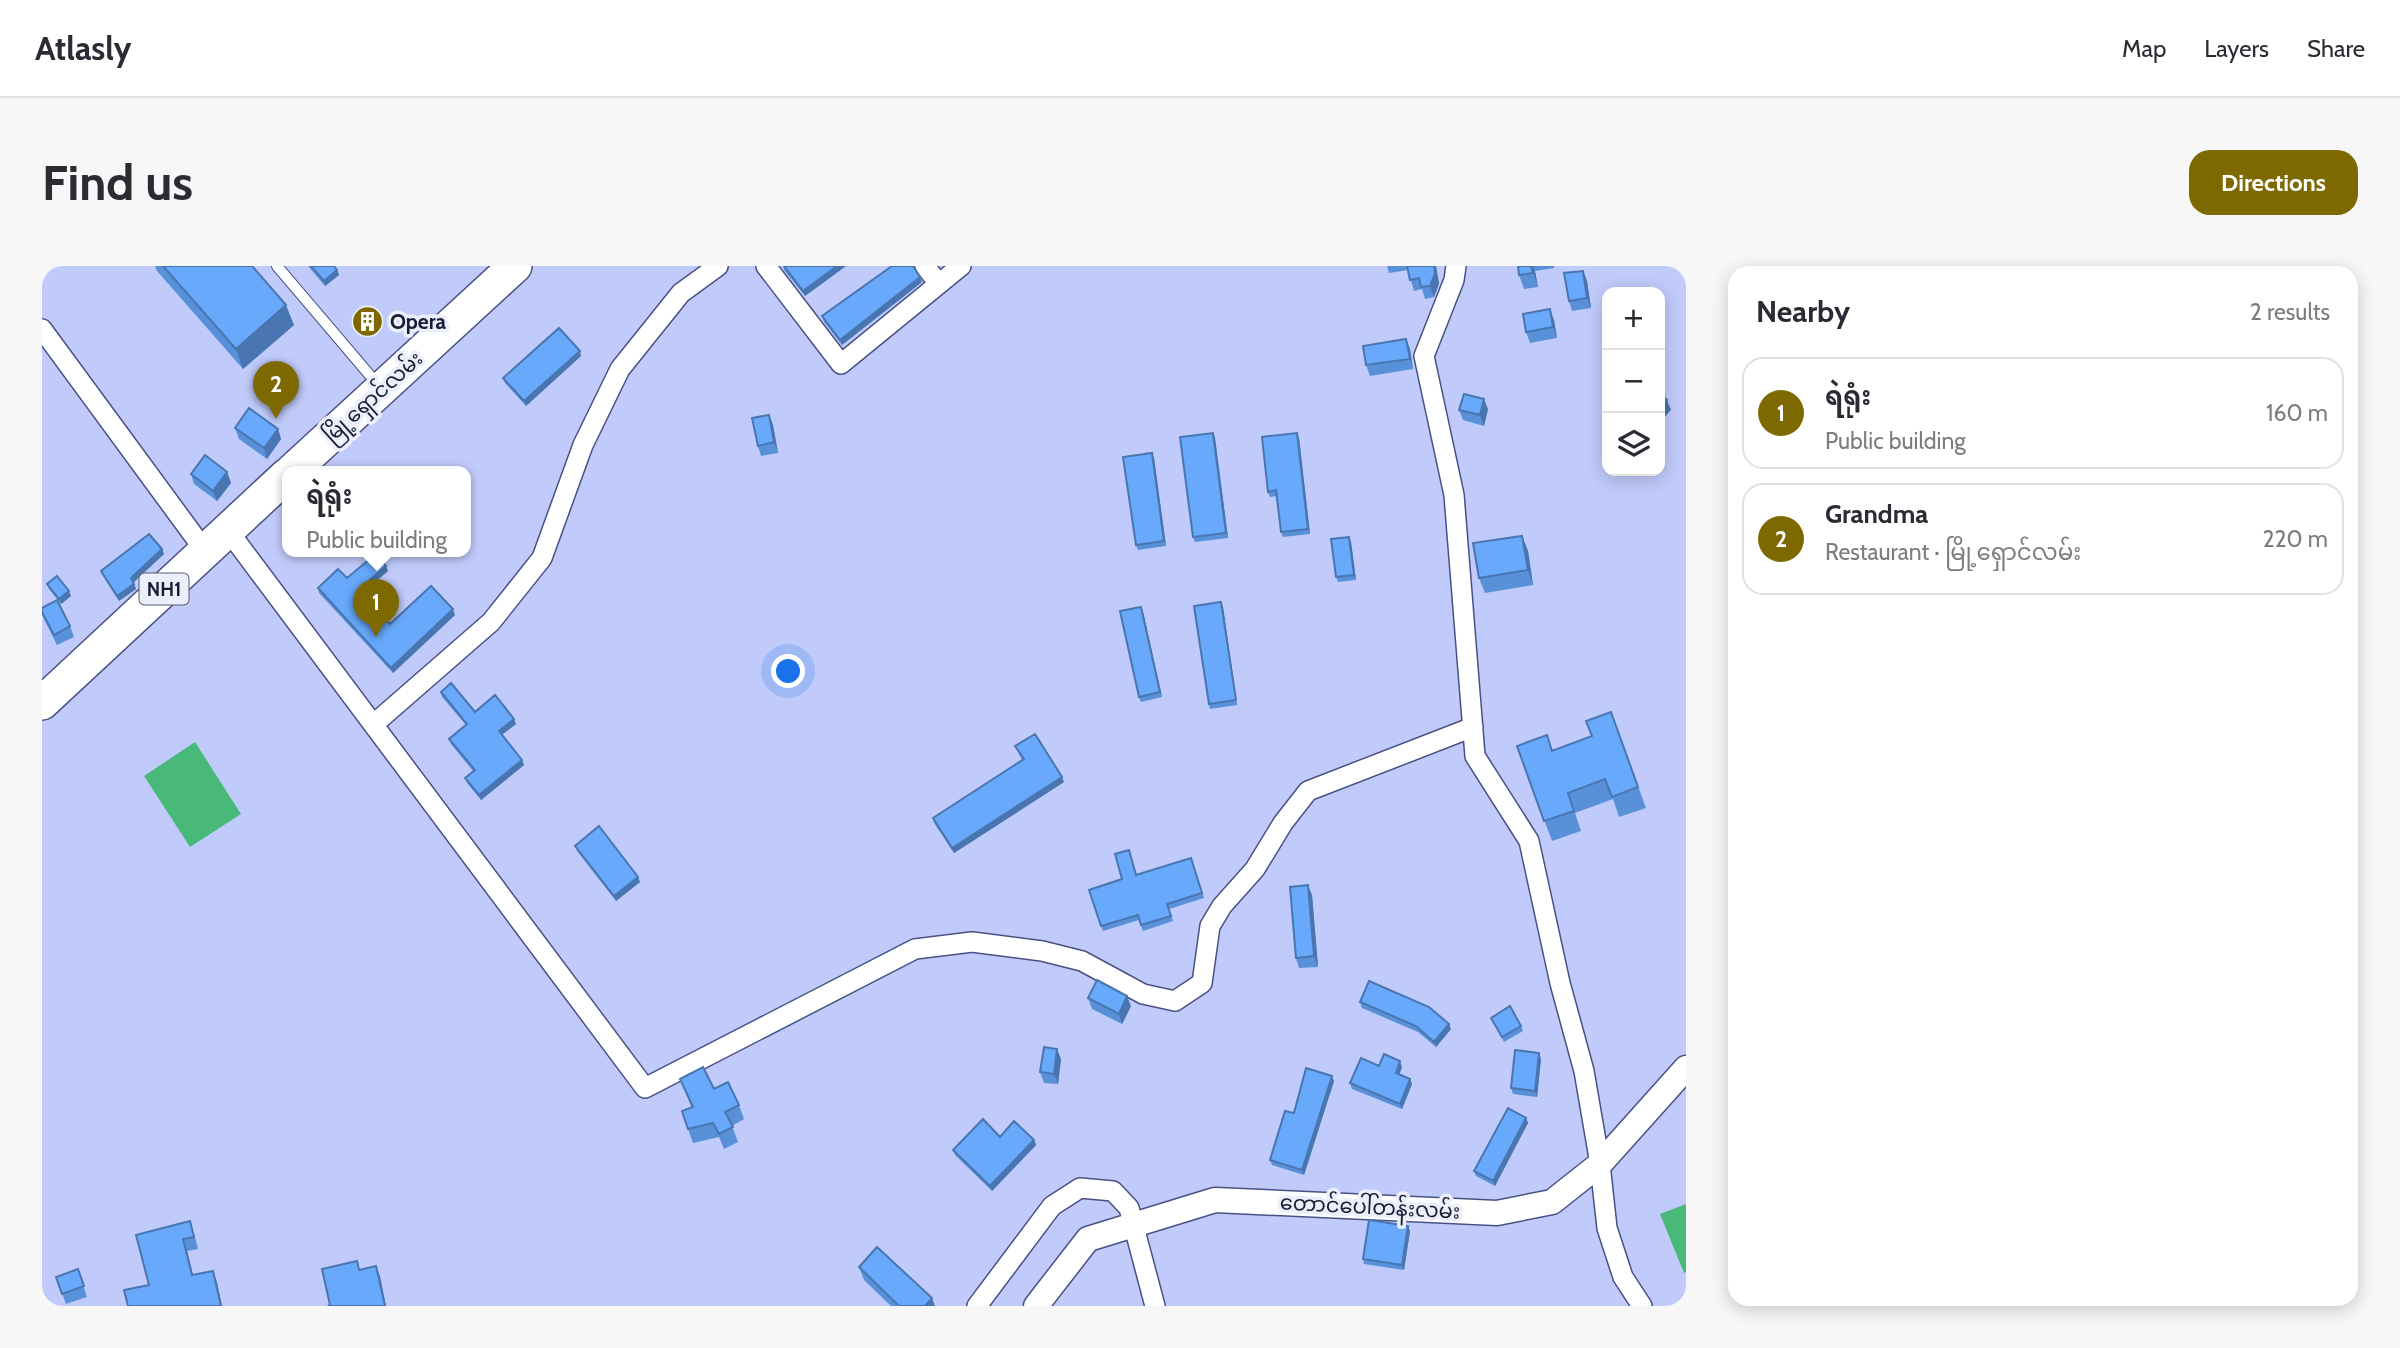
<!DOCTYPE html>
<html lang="en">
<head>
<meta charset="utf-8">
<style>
	:root { --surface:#fff; --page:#f7f7f7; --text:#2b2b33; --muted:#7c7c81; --line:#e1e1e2; --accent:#7d6900 }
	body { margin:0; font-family:Cabin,"Noto Sans Myanmar",sans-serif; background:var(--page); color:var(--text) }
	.controls { position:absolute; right:21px; top:21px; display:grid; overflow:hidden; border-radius:14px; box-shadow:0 4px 18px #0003 }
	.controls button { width:63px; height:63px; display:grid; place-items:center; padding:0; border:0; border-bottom:2px solid var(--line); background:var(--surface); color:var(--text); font:35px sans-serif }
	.you { position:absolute; left:747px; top:406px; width:24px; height:24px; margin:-18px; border:5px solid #fff; border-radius:50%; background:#1a73e8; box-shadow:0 0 0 10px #1a73e833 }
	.badge { display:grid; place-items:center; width:46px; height:46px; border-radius:50%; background:var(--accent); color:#fff; font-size:23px; font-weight:700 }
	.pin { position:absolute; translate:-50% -58px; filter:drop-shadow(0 2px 4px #0008) }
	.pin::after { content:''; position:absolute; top:37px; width:24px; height:21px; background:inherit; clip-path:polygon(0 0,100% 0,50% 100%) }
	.popup { position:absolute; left:240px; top:200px; width:189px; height:91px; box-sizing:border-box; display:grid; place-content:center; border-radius:14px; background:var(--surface); filter:drop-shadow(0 2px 5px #0005); font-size:23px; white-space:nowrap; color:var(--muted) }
	.popup b { font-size:26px; color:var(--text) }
	.popup::after { content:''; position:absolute; left:50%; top:100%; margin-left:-14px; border:14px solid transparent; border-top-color:var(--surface) }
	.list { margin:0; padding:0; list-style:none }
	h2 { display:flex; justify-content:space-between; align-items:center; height:91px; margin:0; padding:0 28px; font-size:30px }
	h2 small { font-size:23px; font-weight:400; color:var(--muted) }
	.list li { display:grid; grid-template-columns:46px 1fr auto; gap:21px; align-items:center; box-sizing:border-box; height:112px; margin:0 14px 14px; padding:0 14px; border:2px solid var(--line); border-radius:21px }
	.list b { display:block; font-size:26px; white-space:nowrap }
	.list p { margin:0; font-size:23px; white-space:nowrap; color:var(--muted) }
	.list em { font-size:23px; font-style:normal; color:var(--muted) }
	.icon { flex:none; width:38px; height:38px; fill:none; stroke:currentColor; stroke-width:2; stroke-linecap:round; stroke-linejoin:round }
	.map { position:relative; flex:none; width:1644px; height:1040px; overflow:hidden; border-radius:21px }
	header { display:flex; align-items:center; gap:42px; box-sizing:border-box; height:98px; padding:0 35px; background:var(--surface); border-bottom:2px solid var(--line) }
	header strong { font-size:33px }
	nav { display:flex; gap:38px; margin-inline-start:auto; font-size:24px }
	.intro { display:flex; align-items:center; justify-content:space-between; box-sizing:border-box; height:168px; padding:0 42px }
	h1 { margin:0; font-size:49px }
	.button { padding:18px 32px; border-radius:21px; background:var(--accent); color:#fff; font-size:24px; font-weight:700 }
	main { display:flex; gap:42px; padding:0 42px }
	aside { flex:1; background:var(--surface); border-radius:21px; box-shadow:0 4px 18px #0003 }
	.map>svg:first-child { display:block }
	.water { fill:#49b97a }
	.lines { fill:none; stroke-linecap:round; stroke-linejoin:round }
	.service-casing { stroke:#485184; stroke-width:12 }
	.minor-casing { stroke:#485184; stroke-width:22 }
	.tertiary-casing { stroke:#485184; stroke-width:27 }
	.trunk-casing { stroke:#485184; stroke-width:36 }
	.service { stroke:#fff; stroke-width:10 }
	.minor { stroke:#fff; stroke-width:19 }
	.tertiary { stroke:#fff; stroke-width:24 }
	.trunk { stroke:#fff; stroke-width:33 }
	.wall { fill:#5991d9 }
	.shaded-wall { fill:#4976b0 }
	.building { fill:#68a9fc; stroke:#4976b0; stroke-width:2 }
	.labels { text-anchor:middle; stroke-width:7; stroke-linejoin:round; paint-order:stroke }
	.shield { fill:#ebeefb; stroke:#595c70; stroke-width:2 }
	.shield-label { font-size:19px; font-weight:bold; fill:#1a1e34 }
	.poi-label { font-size:21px; font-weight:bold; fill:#1a1e34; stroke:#ebeefb; text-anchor:start }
	.street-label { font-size:21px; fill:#1a1e34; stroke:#ebeefb }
</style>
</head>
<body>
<header>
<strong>Atlasly</strong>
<nav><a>Map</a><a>Layers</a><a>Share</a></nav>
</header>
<div class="intro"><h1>Find us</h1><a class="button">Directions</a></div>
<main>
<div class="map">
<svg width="1644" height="1040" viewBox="0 0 1644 1040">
	<rect width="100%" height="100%" fill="#c1cbfb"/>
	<path class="water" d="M153 476 199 548 148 581 102 510Z
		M1644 938V1006L1642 1007 1618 948Z"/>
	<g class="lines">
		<defs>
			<path id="service" d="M235 0 337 120"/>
			<path id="minor" d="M724 0 799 98 919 0
				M883 0 897 18
				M1414 0 1412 14 1382 90 1412 229 1433 490 1487 575 1518 717 1542 805 1558 898 1565 962 1581 1011 1600 1040
				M0 63 163 285
				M185 263 603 822 873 683 930 676 1000 685 1040 695 1101 728 1133 735 1160 717 1168 660 1180 640 1213 603 1241 557 1266 525 1431 461
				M332 458 449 356 500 292 541 179 578 103 639 27 676 0
				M935 1040 1010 940 1038 922 1071 925 1087 942 1113 1040"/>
			<path id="tertiary" d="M994 1040 1046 973 1173 934 1455 947 1510 936 1558 898 1644 802"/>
			<path id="trunk" d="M250 205 473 0
				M0 437 245 209"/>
		</defs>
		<use href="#service" class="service-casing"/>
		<use href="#minor" class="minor-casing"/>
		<use href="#tertiary" class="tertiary-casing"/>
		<use href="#trunk" class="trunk-casing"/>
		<use href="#service" class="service"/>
		<use href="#minor" class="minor"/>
		<use href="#tertiary" class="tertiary"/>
		<use href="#trunk" class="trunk"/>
	</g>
	<path class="wall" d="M113 0H210L252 59 201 103 115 5Z
		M266 0H292L295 4 297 9 283 20Z
		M741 0H804L763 30 742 4Z
		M850 0H872L880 16 800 79 782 56 780 50Z
		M1345 0H1394L1397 18 1392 31 1383 33 1380 23 1372 25 1366 4 1347 7Z
		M1476 0H1512V2L1493 5 1496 21 1482 23 1477 9Z
		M1541 5 1545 15 1549 42 1530 45 1527 35Z
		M1512 54 1515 72 1488 77 1484 66Z
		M1364 73 1368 83 1371 103 1328 110 1324 99Z
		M539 90 484 140 463 117 461 112Z
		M1446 143 1442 160 1421 154 1417 144Z
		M727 149 731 159 736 187 719 190 716 180Z
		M193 162 236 163 239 173 225 193 197 173Z
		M1171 167 1173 172 1186 272 1153 276 1151 271Z
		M1255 167 1257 172 1268 268 1241 271 1239 266 1234 230 1228 231 1226 226Z
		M1110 187 1112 192 1124 280 1096 284 1094 279Z
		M185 206 189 217 175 235 152 218 149 208Z
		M1480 270 1486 285 1491 319 1443 327 1437 312Z
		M1309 276 1314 314 1296 316 1294 311Z
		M120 283 122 288 91 316 94 323 77 335 61 310 59 305Z
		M346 305 319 327 348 358 413 349 351 407 277 327 276 322 305 312Z
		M5 318 29 330 19 338 7 323Z
		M1181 341 1195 439 1168 443 1167 438Z
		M0 342 28 360 32 371 15 379 2 353 0 347Z
		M1101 346 1120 431 1099 436 1097 431Z
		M399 426 433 446 474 458 460 469 480 494 482 499 439 534 425 517 423 512 431 505 409 478 407 473 424 459 400 431Z
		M1569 446 1604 542 1577 551 1571 533 1533 547 1539 565 1510 575 1475 480 1510 485 1550 470Z
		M973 480 1022 516 912 587 892 557 891 552 980 494Z
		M533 580 598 616 574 635 535 585Z
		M1149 592 1162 632 1127 643 1131 655 1101 665 1097 654 1061 665 1047 624Z
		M1270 629 1276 701 1257 702 1254 692Z
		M1046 732 1089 740 1080 758 1050 743Z
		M1318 736 1409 763 1394 781 1376 766 1320 742Z
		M1449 752 1479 760 1481 765 1462 776Z
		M1019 793 1016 818 1002 817 998 806Z
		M1499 793 1495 831 1471 828 1469 822Z
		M1337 800 1360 801 1357 808 1370 818 1360 843 1310 823 1308 817Z
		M638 813 672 823 697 839 702 853 690 860 696 876 682 883 677 871 651 877 646 863 650 842Z
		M1292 815 1262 909 1230 899 1228 894 1252 847Z
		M1484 852 1486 857 1453 920 1434 910 1432 905Z
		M958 871 992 874 994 879 950 925 913 889 911 884Z
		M1366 960 1368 965 1362 1004 1322 998 1321 993Z
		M152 967 156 983 145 985 151 1009 171 1005 175 1017 180 1040H86L107 1019 94 969Z
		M817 1001 893 1040H849L822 1014Z
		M36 1003 45 1031 24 1038 14 1011Z"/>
	<path class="shaded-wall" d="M795 0H804L763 30 761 25Z
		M1392 0H1394L1397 18 1392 31 1388 20Z
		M1489 0H1491L1493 5 1496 21Z
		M295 4 297 9 283 20 282 15Z
		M1541 5 1545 15 1549 42 1545 32Z
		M878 11 880 16 800 79 798 74Z
		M244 39 252 59 201 103 194 83Z
		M1508 43 1512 54 1515 72 1511 61Z
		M1364 73 1368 83 1371 103 1368 93Z
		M538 85 539 90 484 140 482 135Z
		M1442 133 1446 143 1442 160 1438 149Z
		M1625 134 1629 144 1618 156V141Z
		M727 149 731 159 736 187 732 176Z
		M236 163 239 173 225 193 222 182Z
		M1171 167 1173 172 1186 272 1184 267Z
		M1255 167 1257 172 1268 268 1266 263Z
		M1110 187 1112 192 1124 280 1122 275Z
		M185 206 189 217 175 235 171 225Z
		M1480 270 1486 285 1491 319 1486 304Z
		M1307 271 1309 276 1314 314 1312 309Z
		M120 283 122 288 91 317 89 312Z
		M344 300 346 305 318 329 316 324Z
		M92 318 94 323 77 335 75 330Z
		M27 325 29 330 19 338 17 333Z
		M1179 336 1181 341 1195 439 1194 434Z
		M1099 341 1101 346 1120 431 1118 426Z
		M411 343 413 349 351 407 349 402Z
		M472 453 474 458 458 470 457 465Z
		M480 494 482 499 439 534 437 529Z
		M1020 511 1022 516 912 587 910 582Z
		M596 611 598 616 574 635 572 630Z
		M1266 619 1270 629 1276 701 1272 690Z
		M1085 730 1089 740 1080 758 1077 748Z
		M1407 758 1409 763 1394 781 1392 776Z
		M1015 783 1019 793 1016 818 1012 808Z
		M1497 787 1499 793 1495 831 1493 825Z
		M1358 795 1360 801 1356 812 1354 807Z
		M1290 810 1292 815 1262 909 1260 904Z
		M1368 813 1370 818 1360 843 1358 838Z
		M1484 852 1486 857 1453 920 1451 915Z
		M992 874 994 879 950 925 948 920Z
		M1366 960 1368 965 1362 1004 1360 999Z
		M141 973 145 985 154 1021 150 1009Z
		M334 1000 338 1010 344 1040H343Z
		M171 1005 175 1017 180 1040H179Z
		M890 1032 893 1040H883Z"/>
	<path class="building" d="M121 0H210L244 39 194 83Z
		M269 0H292L295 4 282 15Z
		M742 0H795L761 25Z
		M850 0H871L878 11 798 74 780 50Z
		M1365 0H1392L1393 7 1388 20 1379 21 1377 12 1368 14Z
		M1476 0H1489L1491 7 1477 9Z
		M1541 5 1545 32 1527 35 1522 7Z
		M1508 43 1511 61 1484 66 1481 48Z
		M517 62 538 85 482 135 461 112Z
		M1364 73 1368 93 1324 99 1321 80Z
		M1618 127 1625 134 1618 141Z
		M1422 128 1442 133 1438 149 1417 144Z
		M207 142 236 163 222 182 193 162Z
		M727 149 732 176 716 180 710 152Z
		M1171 167 1184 267 1151 271 1138 171Z
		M1255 167 1266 263 1239 266 1234 224 1226 226 1220 171Z
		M1110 187 1122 275 1094 279 1081 191Z
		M163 189 185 206 171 225 149 208Z
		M107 268 120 283 89 312 92 318 75 330 59 305Z
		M1480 270 1486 304 1437 312 1431 277Z
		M1307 271 1312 309 1294 311 1289 273Z
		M334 288 344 300 316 324 348 358 389 320 411 343 349 402 276 322 296 303 305 312Z
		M15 310 27 325 17 333 5 318Z
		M15 334 28 360 12 369 0 346V342Z
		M1179 336 1194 434 1167 438 1152 340Z
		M1099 341 1118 426 1097 431 1078 345Z
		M409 417 433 446 453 429 472 453 457 465 480 494 437 529 423 512 433 504 407 473 425 458 399 426Z
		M1569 446 1596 521 1570 531 1563 513 1526 527 1532 545 1502 555 1475 480 1505 469 1510 485 1550 470 1544 455Z
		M993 468 1020 511 910 582 891 552 982 493 973 480Z
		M557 560 596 611 572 630 533 580Z
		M1087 584 1094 609 1149 592 1160 627 1125 638 1129 650 1099 659 1096 649 1059 660 1047 624 1080 613 1073 588Z
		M1266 619 1272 690 1254 692 1248 621Z
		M1055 714 1085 730 1077 748 1046 732Z
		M1327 715 1387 741 1407 758 1392 776 1374 760 1318 736Z
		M1468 740 1479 760 1460 771 1449 752Z
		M1002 781 1015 783 1012 808 998 806Z
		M1473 784 1497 787 1493 825 1469 822Z
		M1342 788 1358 795 1354 807 1368 813 1358 838 1308 817 1319 792 1337 800Z
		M661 801 672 823 686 816 697 839 683 846 691 861 677 868 671 857 646 863 640 845 651 841 638 813Z
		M1264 802 1290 810 1260 904 1228 894 1243 845 1252 847Z
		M1466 842 1484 852 1451 915 1432 905Z
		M941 853 958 871 972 855 992 874 948 920 911 884Z
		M1327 954 1366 960 1360 999 1321 993Z
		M148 955 152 971 141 973 150 1009 171 1005 179 1040H86L82 1024 107 1019 94 969Z
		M835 981 890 1032 883 1040H857L817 1001Z
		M315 995 317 1004 334 1000 343 1040H286L288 1039 280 1003Z
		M36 1003 42 1020 20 1028 14 1011Z"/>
	<defs>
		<symbol id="building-disc" viewBox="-11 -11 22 22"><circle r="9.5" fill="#7d6900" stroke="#ebeefb"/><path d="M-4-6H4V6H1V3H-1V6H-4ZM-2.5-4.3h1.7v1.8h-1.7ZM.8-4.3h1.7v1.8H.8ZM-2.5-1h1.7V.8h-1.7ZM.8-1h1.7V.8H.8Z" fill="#fff"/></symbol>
	</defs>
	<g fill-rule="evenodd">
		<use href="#building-disc" x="308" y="38" width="35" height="35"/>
	</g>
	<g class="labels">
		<rect class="shield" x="97.5" y="307.5" width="49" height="31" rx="5"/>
		<g class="shield-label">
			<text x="122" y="330">NH1</text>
		</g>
		<g class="poi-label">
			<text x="348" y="63">Opera</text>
		</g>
		<g class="street-label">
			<text transform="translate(331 131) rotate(-42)" y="7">မြို့ရှောင်လမ်း</text>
			<text transform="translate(1328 941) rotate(3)" y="7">တောင်ပေါ်တန်းလမ်း</text>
		</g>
	</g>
</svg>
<div class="controls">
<button>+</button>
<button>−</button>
<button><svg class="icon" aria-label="layers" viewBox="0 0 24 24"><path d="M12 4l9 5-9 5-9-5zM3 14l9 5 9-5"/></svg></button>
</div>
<div class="you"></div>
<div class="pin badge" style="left:334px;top:371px">1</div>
<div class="popup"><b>ရဲရုံး</b>Public building</div>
<div class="pin badge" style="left:234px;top:153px">2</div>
</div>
<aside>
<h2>Nearby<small>2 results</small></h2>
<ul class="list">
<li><span class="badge">1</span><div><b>ရဲရုံး</b><p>Public building</p></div><em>160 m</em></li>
<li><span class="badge">2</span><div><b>Grandma</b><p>Restaurant · မြို့ရှောင်လမ်း</p></div><em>220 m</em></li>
</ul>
</aside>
</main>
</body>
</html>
